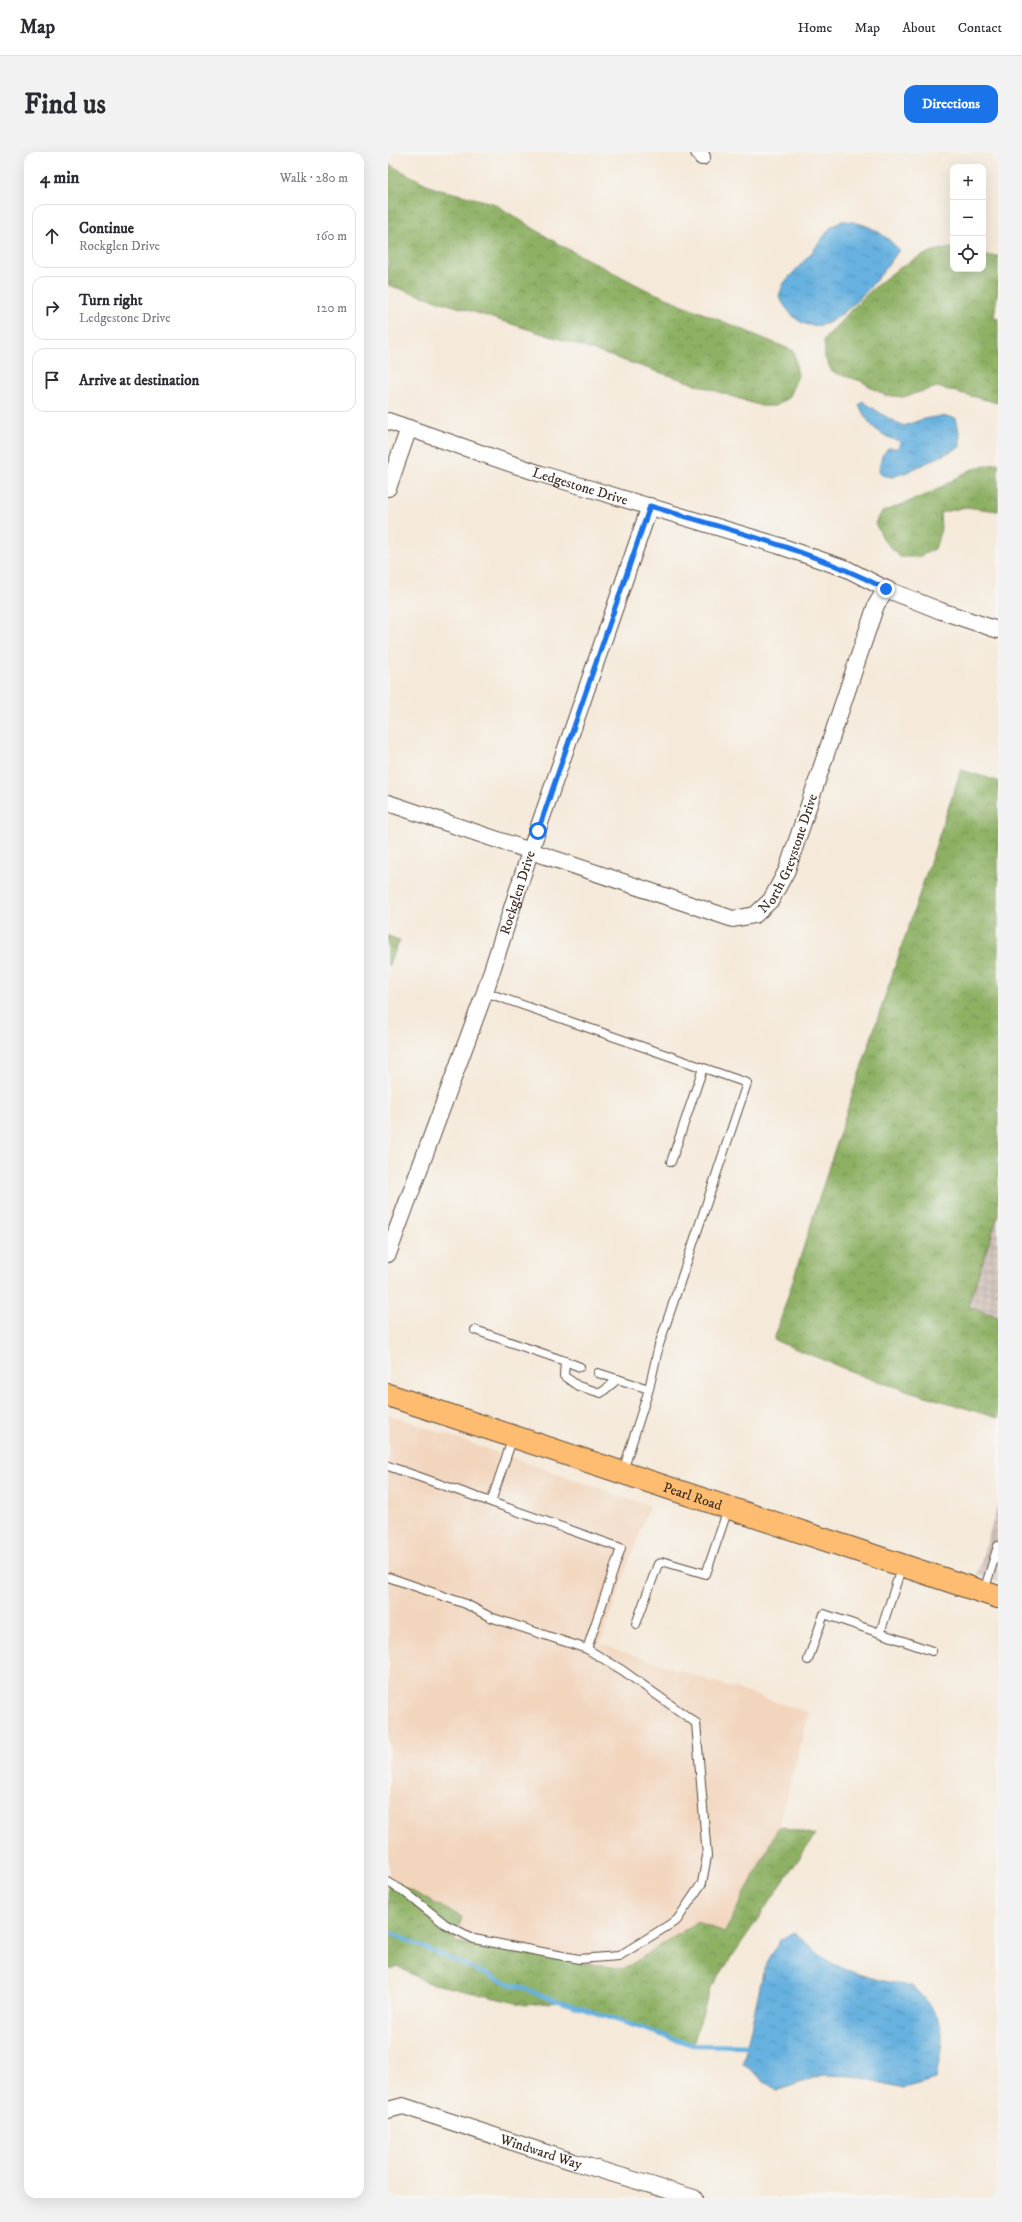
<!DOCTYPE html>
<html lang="en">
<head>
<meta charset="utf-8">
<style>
	:root { --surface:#fff; --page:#f2f2f3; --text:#2b2b33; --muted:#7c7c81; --line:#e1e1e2; --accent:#1a73e8 }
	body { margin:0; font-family:"IM FELL DW Pica",serif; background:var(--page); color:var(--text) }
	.controls { position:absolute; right:12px; top:12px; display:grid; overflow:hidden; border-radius:8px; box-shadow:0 4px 16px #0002 }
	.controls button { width:36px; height:36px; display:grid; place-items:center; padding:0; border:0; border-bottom:1px solid var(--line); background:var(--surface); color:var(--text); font:20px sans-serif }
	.stop { position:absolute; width:12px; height:12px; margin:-9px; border:3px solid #1a73e8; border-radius:50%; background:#fff }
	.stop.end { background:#1a73e8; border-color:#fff; box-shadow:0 1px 4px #0008 }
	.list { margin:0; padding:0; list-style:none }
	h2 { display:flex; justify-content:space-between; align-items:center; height:52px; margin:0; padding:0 16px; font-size:17px }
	h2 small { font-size:13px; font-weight:400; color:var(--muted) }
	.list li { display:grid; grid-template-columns:26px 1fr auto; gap:12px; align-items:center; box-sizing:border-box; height:64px; margin:0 8px 8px; padding:0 8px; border:1px solid var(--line); border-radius:12px }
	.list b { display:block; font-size:15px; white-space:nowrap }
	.list p { margin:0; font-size:13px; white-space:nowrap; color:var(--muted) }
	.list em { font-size:13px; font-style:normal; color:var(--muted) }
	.icon { flex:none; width:22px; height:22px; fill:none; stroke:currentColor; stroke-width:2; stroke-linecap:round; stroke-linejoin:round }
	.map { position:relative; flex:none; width:610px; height:2046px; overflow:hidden; border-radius:12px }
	header { display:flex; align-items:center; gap:24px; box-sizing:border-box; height:56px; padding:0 20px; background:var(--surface); border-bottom:1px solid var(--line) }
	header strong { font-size:19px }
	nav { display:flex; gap:22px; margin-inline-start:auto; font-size:14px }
	.intro { display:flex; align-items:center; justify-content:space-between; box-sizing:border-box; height:96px; padding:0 24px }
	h1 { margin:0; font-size:28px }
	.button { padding:10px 18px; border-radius:12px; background:var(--accent); color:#fff; font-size:14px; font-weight:700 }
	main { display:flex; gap:24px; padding:0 24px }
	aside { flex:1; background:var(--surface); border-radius:12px; box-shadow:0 4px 16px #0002 }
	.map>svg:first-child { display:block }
	.built { fill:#f2d5bd }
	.industrial { fill:url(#industrial-grid) }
	.forest { fill:url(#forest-crowns); stroke:#646d41 }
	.water { fill:url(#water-ripples); stroke:#506e7e }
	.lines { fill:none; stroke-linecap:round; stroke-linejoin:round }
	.stream { stroke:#66b1df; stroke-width:4.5 }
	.lane-casing { stroke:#57473a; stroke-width:10 }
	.street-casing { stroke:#57473a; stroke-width:18 }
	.primary-casing { stroke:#57473a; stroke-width:24 }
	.lane { stroke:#fff; stroke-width:8 }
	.street { stroke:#fff; stroke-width:16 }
	.primary { stroke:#fdbc70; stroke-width:22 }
	.route { stroke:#1a73e8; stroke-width:5 }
	.labels { text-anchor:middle; stroke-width:3; stroke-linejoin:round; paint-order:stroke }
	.street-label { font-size:14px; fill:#3b2a1e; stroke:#f6f6f2 }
</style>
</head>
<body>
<header>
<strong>Map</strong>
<nav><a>Home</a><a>Map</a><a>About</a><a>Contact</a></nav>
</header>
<div class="intro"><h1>Find us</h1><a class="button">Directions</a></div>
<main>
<aside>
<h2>4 min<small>Walk · 280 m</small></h2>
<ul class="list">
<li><svg class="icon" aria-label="ahead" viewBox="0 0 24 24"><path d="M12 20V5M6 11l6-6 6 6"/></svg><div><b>Continue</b><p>Rockglen Drive</p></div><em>160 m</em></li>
<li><svg class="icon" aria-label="right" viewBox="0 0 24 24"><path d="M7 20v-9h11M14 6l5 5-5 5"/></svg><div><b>Turn right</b><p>Ledgestone Drive</p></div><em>120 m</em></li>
<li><svg class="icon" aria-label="arrive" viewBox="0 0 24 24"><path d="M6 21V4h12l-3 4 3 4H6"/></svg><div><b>Arrive at destination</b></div></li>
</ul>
</aside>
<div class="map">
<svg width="610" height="2046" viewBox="0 0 610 2046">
	<defs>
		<pattern id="industrial-grid" width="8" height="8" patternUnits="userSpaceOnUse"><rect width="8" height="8" fill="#cfc1ba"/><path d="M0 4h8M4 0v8" fill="none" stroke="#b3a69f"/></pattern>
		<pattern id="forest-crowns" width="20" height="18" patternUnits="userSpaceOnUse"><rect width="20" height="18" fill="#8db064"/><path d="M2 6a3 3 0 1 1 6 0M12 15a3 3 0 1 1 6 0" fill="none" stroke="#748f52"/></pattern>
		<pattern id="water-ripples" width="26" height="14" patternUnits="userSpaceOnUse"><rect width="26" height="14" fill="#66b1df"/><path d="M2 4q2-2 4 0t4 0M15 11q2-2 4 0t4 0" fill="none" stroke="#5590b4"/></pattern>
	</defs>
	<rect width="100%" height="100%" fill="#f6f6f2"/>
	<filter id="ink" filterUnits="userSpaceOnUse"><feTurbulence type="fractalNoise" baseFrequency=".025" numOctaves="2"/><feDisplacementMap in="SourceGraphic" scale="8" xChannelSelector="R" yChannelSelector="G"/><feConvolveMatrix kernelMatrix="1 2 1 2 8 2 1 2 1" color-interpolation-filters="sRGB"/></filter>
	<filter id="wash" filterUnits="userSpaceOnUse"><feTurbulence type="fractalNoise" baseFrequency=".012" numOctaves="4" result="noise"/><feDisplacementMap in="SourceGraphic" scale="16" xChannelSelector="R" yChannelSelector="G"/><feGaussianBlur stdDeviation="0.9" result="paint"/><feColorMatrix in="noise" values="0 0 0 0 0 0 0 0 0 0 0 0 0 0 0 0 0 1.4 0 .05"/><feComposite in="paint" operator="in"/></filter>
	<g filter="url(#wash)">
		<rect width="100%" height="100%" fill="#f5e9d9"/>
		<path class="built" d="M0 1262 261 1354 212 1492 421 1561 391 1674 336 1780 309 1770 236 1817 65 1790 71 1772 0 1727Z"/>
		<path class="industrial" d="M610 1063V1165L580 1154Z
			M610 1352V1430L589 1423Z"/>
		<path class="forest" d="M0 12 46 36 105 51 172 93 259 138 406 199 410 224 400 246 388 254H373L168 186 0 133Z
			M565 96V117H595V104H610V136L606 165 610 167V251L549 235 515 245 496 243 473 229 444 220 437 206 436 188C465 155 497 119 538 102 546 98 556 97 565 96Z
			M610 311V359L577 355 552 361 553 377 547 397 530 405H512L497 390 487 371 494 360 541 342 582 318Z
			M573 618 610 629V1063L580 1154 610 1165V1266L482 1227 386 1188 463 946Z
			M0 784 12 788 0 814Z
			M391 1674 427 1683 322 1837 305 1893 118 1832 171 1850 137 1853 38 1830 9 1814 0 1818V1727L74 1765 66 1790 236 1817 309 1770 337 1780Z"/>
		<path class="water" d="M454 69C478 70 495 80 511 98 493 124 467 156 440 171 436 173 427 174 422 173 408 172 398 156 391 145L395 132 425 99 443 75Z
			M474 249 500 266 516 274C534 267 549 262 568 266L572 284V295L517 321 504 325 494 323 491 318 494 304 500 296H510L512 289C492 285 478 271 471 252Z
			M406 1780C416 1789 426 1799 436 1806 457 1821 499 1831 524 1834 562 1873 556 1877 548 1927L515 1936 465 1924 434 1923 389 1939 355 1912 376 1816 392 1788Z"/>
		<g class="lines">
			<path class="stream" d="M0 1780 107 1826 156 1844 305 1893 364 1894"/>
		</g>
	</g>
	<g filter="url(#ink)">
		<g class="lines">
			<defs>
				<path id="lane" d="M97 840 359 931 271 1193 261 1237 235 1319
					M283 1010 315 916
					M87 1178 177 1209 176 1224 190 1234 213 1241 230 1227
					M177 1209 192 1215
					M210 1221 261 1237
					M0 1314 103 1350 125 1285
					M103 1350 233 1396 199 1497
					M514 1414 492 1481 544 1499
					M0 1425 78 1452 102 1465 199 1497 234 1518 308 1571 319 1704 314 1731 289 1768 231 1804 191 1807 86 1787 57 1772 18 1741 0 1730
					M596 1439 610 1394
					M248 1472 270 1412 277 1410 318 1422 340 1357
					M420 1508 436 1462 492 1481"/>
				<g id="street">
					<path d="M311 0 314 5"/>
					<path id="s1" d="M0 269 153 322 389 393 459 417 498 437 553 459 610 478"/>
					<path d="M0 336 21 276"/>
					<path id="s2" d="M0 651 345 767 367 763 383 748 399 718 488 453 498 437"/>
					<path id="s3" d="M0 1102 97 840 142 700 262 354"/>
					<path id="s4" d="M0 1958 15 1954 186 2010 306 2046"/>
				</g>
				<g id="primary">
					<path id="s5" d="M0 1243 610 1445"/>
				</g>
			</defs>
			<use href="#lane" class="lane-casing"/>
			<use href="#street" class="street-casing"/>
			<use href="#primary" class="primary-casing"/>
			<use href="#lane" class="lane"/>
			<use href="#street" class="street"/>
			<use href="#primary" class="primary"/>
		</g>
	</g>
	<g class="lines" filter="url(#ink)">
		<path class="route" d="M150 679 262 354C341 378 424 398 498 437"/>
	</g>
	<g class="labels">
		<g class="street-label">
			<text dy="5" stroke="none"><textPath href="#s1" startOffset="203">Ledgestone Drive</textPath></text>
			<text dy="5" stroke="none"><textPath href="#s2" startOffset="458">North Greystone Drive</textPath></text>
			<text dy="5" stroke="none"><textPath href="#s3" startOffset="384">Rockglen Drive</textPath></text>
			<text dy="5" stroke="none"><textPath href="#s5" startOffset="321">Pearl Road</textPath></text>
			<text dy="5" stroke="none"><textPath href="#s4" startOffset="161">Windward Way</textPath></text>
		</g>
	</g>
</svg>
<div class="controls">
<button>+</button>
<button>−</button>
<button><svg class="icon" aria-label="locate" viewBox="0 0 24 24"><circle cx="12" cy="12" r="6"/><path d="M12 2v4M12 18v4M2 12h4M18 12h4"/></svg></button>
</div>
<div class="stop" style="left:150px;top:679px"></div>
<div class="stop end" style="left:498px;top:437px"></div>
</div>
</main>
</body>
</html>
